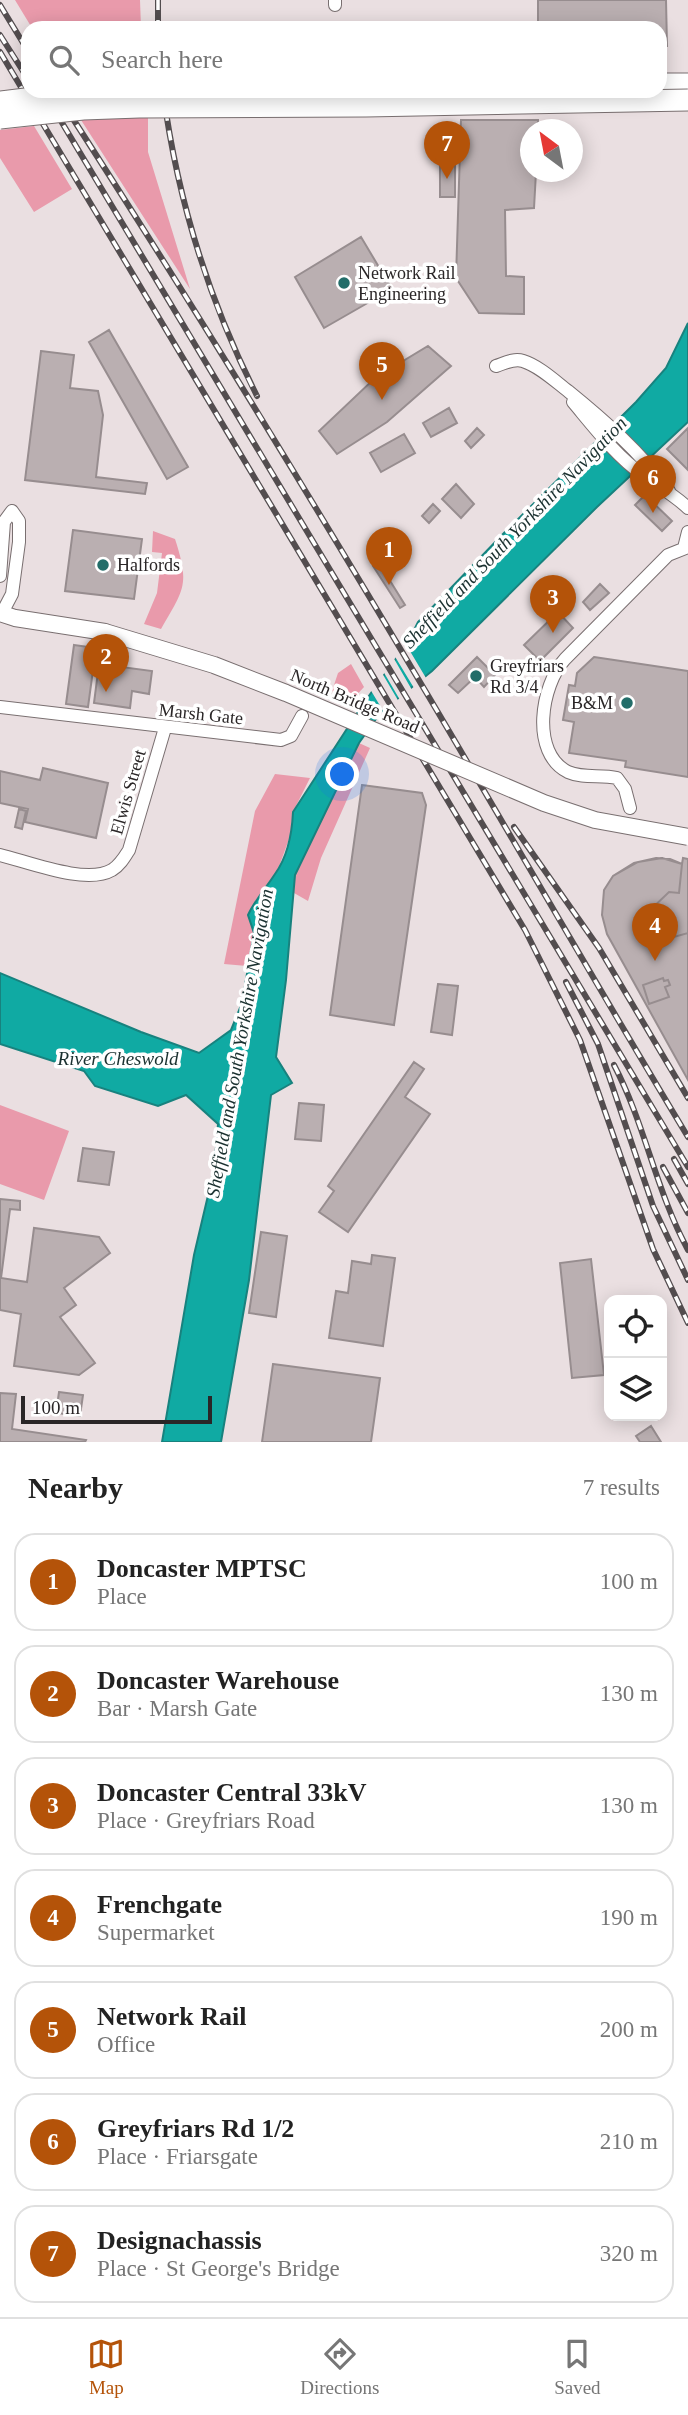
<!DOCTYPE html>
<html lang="en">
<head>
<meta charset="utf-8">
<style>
	:root { --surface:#fff; --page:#f2f2f2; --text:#222; --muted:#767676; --line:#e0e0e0; --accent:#b45309 }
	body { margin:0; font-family:Georgia,serif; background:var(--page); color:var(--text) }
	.controls { position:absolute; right:21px; bottom:21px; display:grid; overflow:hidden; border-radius:14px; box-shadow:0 4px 18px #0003 }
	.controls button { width:63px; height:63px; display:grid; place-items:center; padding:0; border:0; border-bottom:2px solid var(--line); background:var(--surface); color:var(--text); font:35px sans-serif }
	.compass { position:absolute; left:520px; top:119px; width:63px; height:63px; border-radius:50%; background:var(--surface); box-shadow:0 4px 18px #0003; rotate:328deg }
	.scale { position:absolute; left:21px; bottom:18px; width:191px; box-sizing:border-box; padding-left:7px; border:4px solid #2a2627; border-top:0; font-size:19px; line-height:24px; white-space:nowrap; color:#2a2627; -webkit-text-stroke:5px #fff; paint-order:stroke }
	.you { position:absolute; left:343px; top:775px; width:24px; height:24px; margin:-18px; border:5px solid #fff; border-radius:50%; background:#1a73e8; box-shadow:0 0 0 10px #1a73e833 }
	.badge { display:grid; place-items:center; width:46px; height:46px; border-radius:50%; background:var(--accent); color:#fff; font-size:23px; font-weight:700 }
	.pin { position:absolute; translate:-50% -58px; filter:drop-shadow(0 2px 4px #0008) }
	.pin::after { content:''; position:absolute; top:37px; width:24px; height:21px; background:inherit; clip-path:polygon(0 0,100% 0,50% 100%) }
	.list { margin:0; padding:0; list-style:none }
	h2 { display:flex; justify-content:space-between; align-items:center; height:91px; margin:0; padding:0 28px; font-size:30px }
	h2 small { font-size:23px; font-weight:400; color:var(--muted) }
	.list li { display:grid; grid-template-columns:46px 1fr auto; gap:21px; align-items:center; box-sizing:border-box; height:98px; margin:0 14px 14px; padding:0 14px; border:2px solid var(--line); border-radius:21px }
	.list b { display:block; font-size:26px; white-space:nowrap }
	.list p { margin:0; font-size:23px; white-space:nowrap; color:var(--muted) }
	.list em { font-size:23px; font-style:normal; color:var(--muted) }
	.icon { flex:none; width:38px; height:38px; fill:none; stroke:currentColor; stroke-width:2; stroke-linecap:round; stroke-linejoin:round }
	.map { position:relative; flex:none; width:688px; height:1442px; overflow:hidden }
	.search { position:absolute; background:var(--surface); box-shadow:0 4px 18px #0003; left:21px; right:21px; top:21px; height:77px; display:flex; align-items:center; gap:18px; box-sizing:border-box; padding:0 24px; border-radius:21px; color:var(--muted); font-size:26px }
	.sheet { height:875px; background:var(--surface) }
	nav { display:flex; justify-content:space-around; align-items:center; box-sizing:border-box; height:98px; border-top:2px solid var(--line); background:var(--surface); font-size:19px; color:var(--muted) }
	nav a { display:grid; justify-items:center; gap:4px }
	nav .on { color:var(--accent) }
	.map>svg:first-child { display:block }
	.green { fill:#e99aab }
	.water { fill:#10aaa3; stroke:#18827e; stroke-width:2 }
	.pier { fill:#eadfe1 }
	.building { fill:#baafb1; stroke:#978d8f; stroke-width:2 }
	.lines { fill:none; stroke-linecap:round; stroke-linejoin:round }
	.street-tunnel { stroke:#c4babc; stroke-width:12; stroke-dasharray:12 6; stroke-linecap:butt }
	.street-casing { stroke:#796f70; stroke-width:14 }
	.secondary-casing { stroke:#796f70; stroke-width:18 }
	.highway-casing { stroke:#796f70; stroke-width:23 }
	.street { stroke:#fff; stroke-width:12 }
	.secondary { stroke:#fff; stroke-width:16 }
	.highway { stroke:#fff; stroke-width:21 }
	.rail-casing { stroke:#534d4f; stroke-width:6 }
	.rail { stroke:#fff; stroke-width:3.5; stroke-dasharray:10; stroke-linecap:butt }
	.secondary-bridge-casing { stroke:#796f70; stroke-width:18; stroke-linecap:butt }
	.highway-bridge-casing { stroke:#796f70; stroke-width:23; stroke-linecap:butt }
	.secondary-bridge { stroke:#fff; stroke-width:16 }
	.highway-bridge { stroke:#fff; stroke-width:21 }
	.poi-dot { fill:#226d69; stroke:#fff; stroke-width:2.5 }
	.labels { text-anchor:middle; stroke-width:7; stroke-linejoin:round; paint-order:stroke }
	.poi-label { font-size:18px; fill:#2a2627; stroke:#fff; text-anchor:start }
	.street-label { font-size:18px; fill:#2a2627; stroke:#fff }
	.water-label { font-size:19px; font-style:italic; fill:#1b3130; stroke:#fff }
</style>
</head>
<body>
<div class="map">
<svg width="688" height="1442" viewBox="0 0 688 1442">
	<rect width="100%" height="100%" fill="#eadfe1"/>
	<path class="green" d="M15 0H140L141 28H32Z
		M148 117V152L190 289 81 120Z
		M34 126 72 189 34 212 0 158V130Z
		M153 531 175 539C190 585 184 589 161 629L144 624 157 593 162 553 152 552Z
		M351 664 364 687 353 699 332 691 338 673Z
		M359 743 370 748 321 858 308 901 294 893 295 875Z
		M275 774 310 778 293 812 292 831 277 872 255 901 254 933 247 966 224 964 255 811Z
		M0 1105 69 1131 44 1200 0 1184Z"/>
	<path class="water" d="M688 323V422L597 507 432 671 381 712 359 743 295 875 286 980 276 1057 292 1083 271 1095 249 1280 221 1442H162L194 1255 214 1170 218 1124 186 1095 158 1106 95 1086 84 1071 0 1044V973L141 1032 199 1053 231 1030 242 1003 254 933 248 915C255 900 266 888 275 874 288 856 292 834 293 812L363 704 408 642 418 622 503 534 636 402 666 368Z"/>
	<path class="pier" d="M404 641 426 678 414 688 394 655Z
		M393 657 412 690 400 700 383 671Z
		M382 673 399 702 385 714 370 689Z"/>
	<path class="building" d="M538 0H666L667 46H660V28H538Z
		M461 120H538V130H530V172H536L534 208 505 210 506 276 524 277V314L479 313 456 278Z
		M435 128 458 129 457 140H435Z
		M442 141H458L457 155H441Z
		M440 160H455V197H440Z
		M361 237 392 289 324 328 295 277Z
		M109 330 188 467 167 479 89 342Z
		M428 346 451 366 387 422 337 454 319 431 375 378Z
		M41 351 74 355 70 388 98 391 103 415 96 477 147 483 145 494 25 480Z
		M449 408 457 423 431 437 423 423Z
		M477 428 484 435 471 448 465 441Z
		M688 428V470L667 449Z
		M404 434 415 453 381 472 370 453Z
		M456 484 474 504 461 518 442 499Z
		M645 495 672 521 662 531 635 505Z
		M433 504 440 511 429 523 422 516Z
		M73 530 142 539 134 599 65 591Z
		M379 563 405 605 400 608 373 566Z
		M600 584 609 593 590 610 583 602Z
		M558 612 573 628 540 661 524 645Z
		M74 645 96 648 88 707 66 704Z
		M477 657 495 675 484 687 475 677 458 693 449 685Z
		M594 657 688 671V777L625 767 626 761 569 753 574 722 563 720 569 685 575 686 577 673Z
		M99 664 152 671 149 694 132 691 130 708 94 703Z
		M43 768 108 783 96 838 25 822 28 809 0 803V771L40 780Z
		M362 785 422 793 426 805 394 1025 330 1015Z
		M19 809 26 811 22 829 15 827Z
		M656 858 670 859 682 864 683 858 688 859V1080L607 934 602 915 604 890 613 876 634 863Z
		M662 858 682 864 679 893 669 892 647 913 656 942 688 933V1080L607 934 602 915 604 890 613 876 638 862Z
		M663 978 664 981 668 980 670 985 665 987 669 997 649 1004 643 985Z
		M438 984 458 986 452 1035 431 1032Z
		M414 1062 424 1069 405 1097 430 1114 348 1232 319 1212 334 1191 328 1186Z
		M299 1103 324 1105 321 1141 295 1139Z
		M83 1148 114 1152 109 1185 78 1181Z
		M0 1199 20 1201V1210L10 1209 1 1278 27 1282 34 1228 99 1237 110 1253 64 1288 76 1305 60 1317 95 1363 79 1375 14 1366 21 1314 0 1310Z
		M261 1232 287 1236 276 1317 249 1313Z
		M372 1255 395 1258 383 1346 329 1338 336 1291 348 1293 352 1261 371 1264Z
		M591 1259 604 1375 572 1378 560 1263Z
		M273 1364 380 1378 371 1442H262Z
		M59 1392 83 1395 80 1416 56 1413Z
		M0 1393 16 1394 12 1429 86 1440 85 1442H0Z
		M651 1426 661 1442H640L636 1436Z"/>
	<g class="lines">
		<path class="street-tunnel" d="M306 710 318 686"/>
		<defs>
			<path id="street" d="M335 5V0
				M496 366C505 363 514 358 523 361 539 366 555 381 568 391 605 421 640 452 669 491
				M573 402C594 427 616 456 643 475 658 486 674 495 688 508
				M684 548 688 532
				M0 576 4 522 12 511 19 521V542L12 594 2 613
				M0 707 281 740 291 736 302 716
				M630 808 625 789 617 778C601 774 584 779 568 772 530 753 541 685 565 659L668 555 688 547
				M0 855C29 862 86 885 112 870 120 865 124 858 129 850L165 728"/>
			<path id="secondary" d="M0 613 15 618 105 632"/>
			<path id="highway" d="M660 84H688"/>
		</defs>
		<use href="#street" class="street-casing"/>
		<use href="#secondary" class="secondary-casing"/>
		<use href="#highway" class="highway-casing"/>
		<use href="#street" class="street"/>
		<use href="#secondary" class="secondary"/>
		<use href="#highway" class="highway"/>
		<defs>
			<path id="rail" d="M158 0V28
				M0 5 28 51
				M0 35 28 79
				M0 52 525 930 580 1040 653 1249 688 1323
				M43 91 688 1167
				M55 91C182 287 304 486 423 687 512 837 598 988 688 1137
				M163 91C177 198 208 299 257 396
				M514 827 599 948 688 1098
				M566 982 598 1044 653 1206 688 1280
				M614 1065C645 1124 656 1191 688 1250
				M674 1159 688 1184
				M663 1167 688 1213"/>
		</defs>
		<use href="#rail" class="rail-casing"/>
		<use href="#rail" class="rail"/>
		<defs>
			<path id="secondary-bridge" d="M105 632 214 665 286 693 544 803 595 820 688 837"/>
			<path id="highway-bridge" d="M0 102 66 94 183 91
				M0 118 83 109 139 107 366 106 688 100"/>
		</defs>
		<use href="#secondary-bridge" class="secondary-bridge-casing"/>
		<use href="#highway-bridge" class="highway-bridge-casing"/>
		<use href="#secondary-bridge" class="secondary-bridge"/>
		<use href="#highway-bridge" class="highway-bridge"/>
	</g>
	<g class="poi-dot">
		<circle cx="344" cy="283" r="7"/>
		<circle cx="103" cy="565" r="7"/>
		<circle cx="476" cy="676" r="7"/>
		<circle cx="627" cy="703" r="7"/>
	</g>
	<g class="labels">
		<g class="poi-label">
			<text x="358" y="279">Network Rail<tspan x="358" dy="21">Engineering</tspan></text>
			<text x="117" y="571">Halfords</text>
			<text x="490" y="672">Greyfriars<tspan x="490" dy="21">Rd 3/4</tspan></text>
			<text x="613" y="709" text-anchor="end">B&amp;M</text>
		</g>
		<g class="street-label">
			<text transform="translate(355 701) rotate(23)" y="6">North Bridge Road</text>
			<text transform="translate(201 714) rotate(6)" y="6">Marsh Gate</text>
			<text transform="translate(128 792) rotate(-74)" y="6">Elwis Street</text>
		</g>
		<g class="water-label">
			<text transform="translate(514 532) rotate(-46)" y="7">Sheffield and South Yorkshire Navigation</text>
			<text transform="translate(239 1043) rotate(-80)" y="7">Sheffield and South Yorkshire Navigation</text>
			<text x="118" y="1065">River Cheswold</text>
		</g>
	</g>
</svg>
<div class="controls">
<button><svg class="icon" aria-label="locate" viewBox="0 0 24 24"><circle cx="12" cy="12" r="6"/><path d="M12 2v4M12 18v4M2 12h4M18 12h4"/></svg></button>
<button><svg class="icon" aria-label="layers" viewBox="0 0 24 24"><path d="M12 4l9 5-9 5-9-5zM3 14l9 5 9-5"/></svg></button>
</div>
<svg class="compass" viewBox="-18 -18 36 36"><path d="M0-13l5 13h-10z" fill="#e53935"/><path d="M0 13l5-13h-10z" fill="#767676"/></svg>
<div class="scale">100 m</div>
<div class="you"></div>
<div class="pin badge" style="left:389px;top:585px">1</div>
<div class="pin badge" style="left:106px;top:692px">2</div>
<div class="pin badge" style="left:553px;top:633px">3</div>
<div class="pin badge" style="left:655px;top:961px">4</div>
<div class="pin badge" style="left:382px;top:400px">5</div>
<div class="pin badge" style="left:653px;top:513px">6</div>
<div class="pin badge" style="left:447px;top:179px">7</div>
<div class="search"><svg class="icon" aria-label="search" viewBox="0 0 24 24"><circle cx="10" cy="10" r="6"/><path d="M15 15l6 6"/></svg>Search here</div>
</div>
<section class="sheet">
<h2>Nearby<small>7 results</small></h2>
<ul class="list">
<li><span class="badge">1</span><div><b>Doncaster MPTSC</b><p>Place</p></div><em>100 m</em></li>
<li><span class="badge">2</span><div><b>Doncaster Warehouse</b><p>Bar · Marsh Gate</p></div><em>130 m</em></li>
<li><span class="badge">3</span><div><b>Doncaster Central 33kV</b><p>Place · Greyfriars Road</p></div><em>130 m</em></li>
<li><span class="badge">4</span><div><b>Frenchgate</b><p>Supermarket</p></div><em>190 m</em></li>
<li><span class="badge">5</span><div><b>Network Rail</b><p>Office</p></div><em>200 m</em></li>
<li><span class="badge">6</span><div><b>Greyfriars Rd 1/2</b><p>Place · Friarsgate</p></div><em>210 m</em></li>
<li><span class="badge">7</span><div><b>Designachassis</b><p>Place · St George's Bridge</p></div><em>320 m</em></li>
</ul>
</section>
<nav>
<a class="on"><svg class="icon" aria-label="map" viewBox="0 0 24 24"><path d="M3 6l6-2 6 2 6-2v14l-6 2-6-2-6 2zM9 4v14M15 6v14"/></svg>Map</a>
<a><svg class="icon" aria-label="directions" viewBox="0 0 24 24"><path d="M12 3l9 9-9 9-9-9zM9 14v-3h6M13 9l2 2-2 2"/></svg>Directions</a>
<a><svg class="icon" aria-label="saved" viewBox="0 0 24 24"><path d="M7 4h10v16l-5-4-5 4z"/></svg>Saved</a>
</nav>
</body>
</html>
